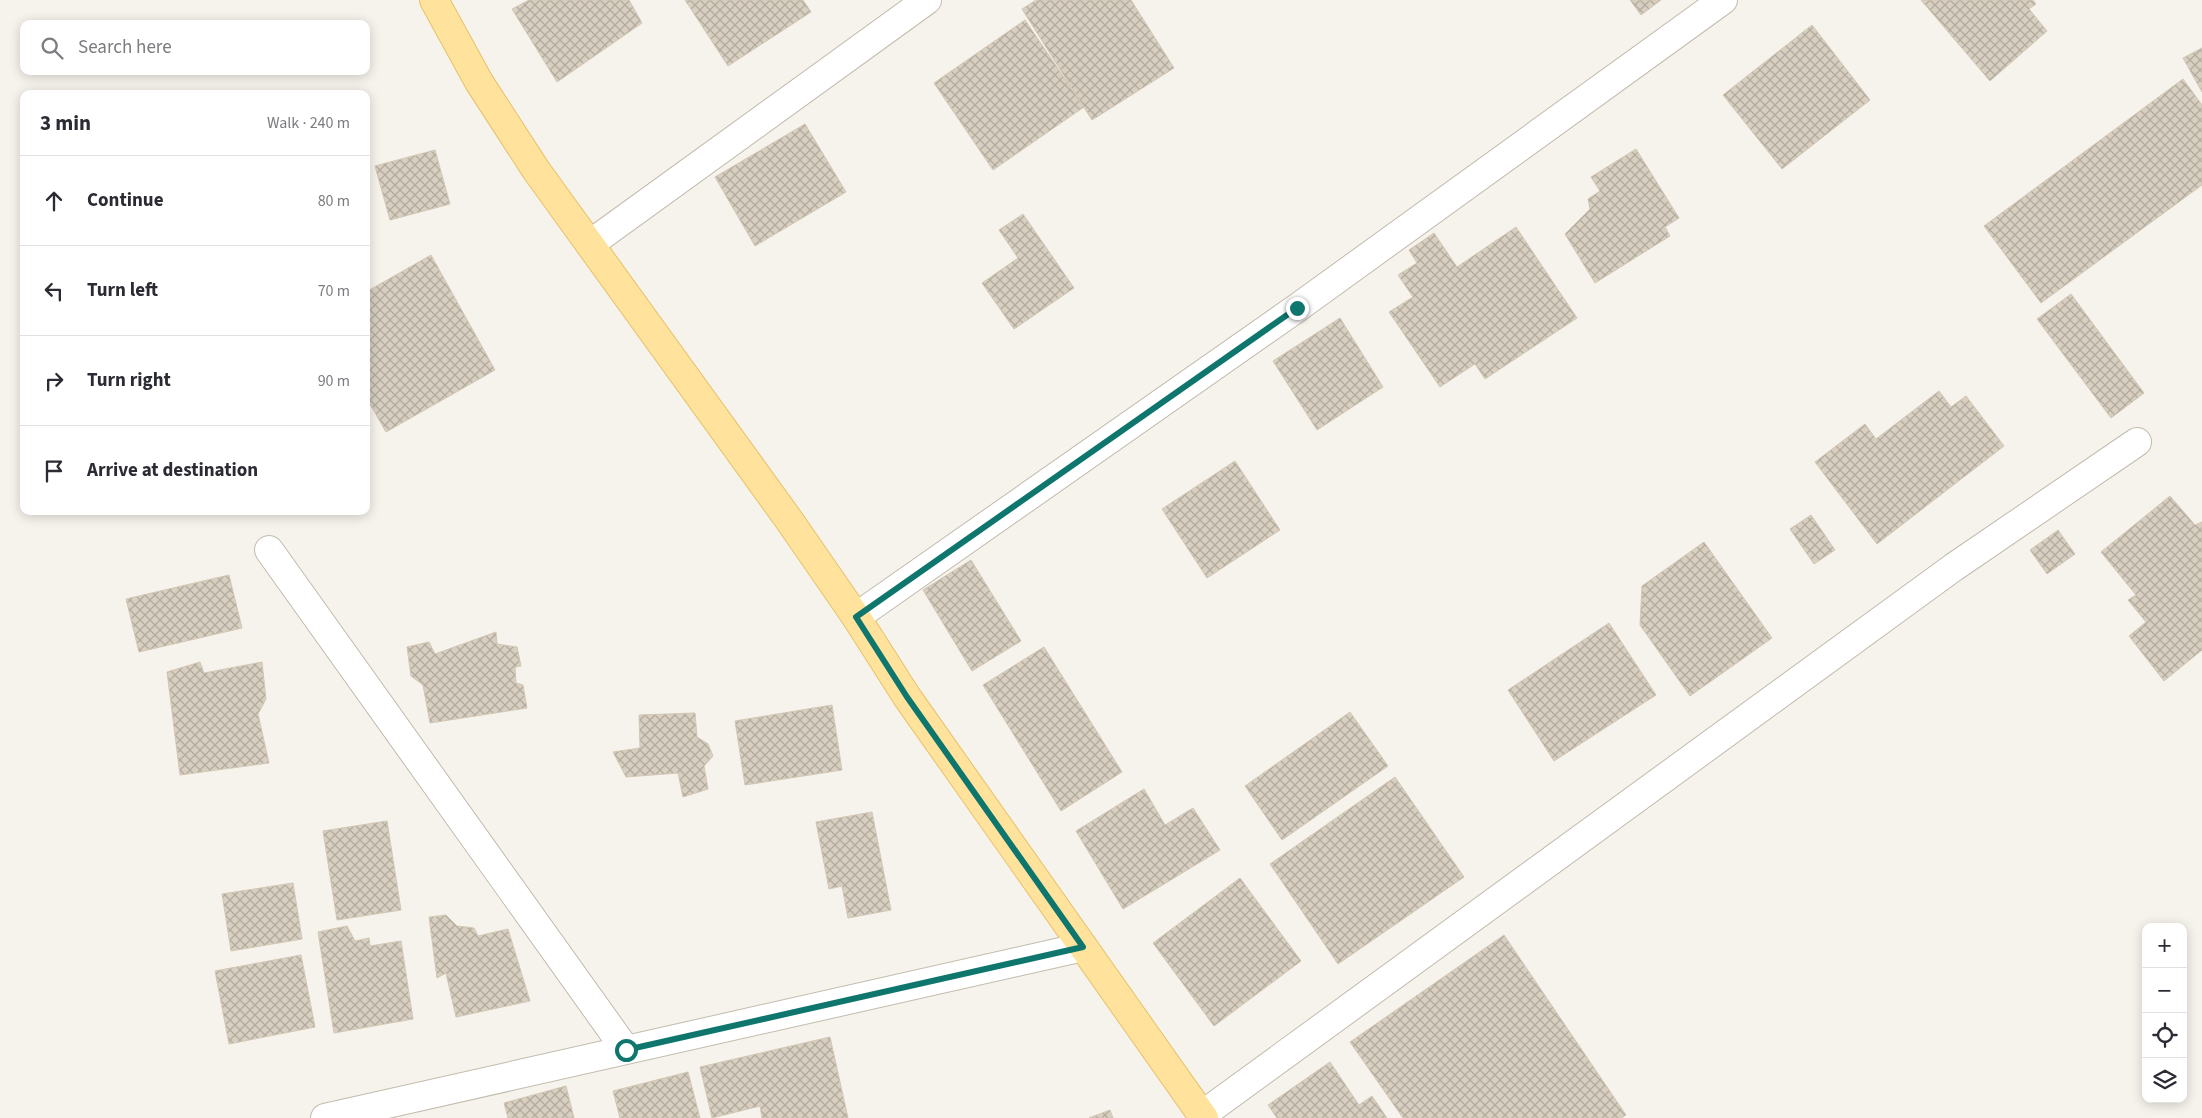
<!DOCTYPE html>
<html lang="en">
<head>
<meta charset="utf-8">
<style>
	:root { --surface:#fff; --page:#f7f7f7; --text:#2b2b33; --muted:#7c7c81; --line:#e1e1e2 }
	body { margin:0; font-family:"Source Sans 3",sans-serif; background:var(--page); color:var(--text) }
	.controls { position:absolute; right:15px; bottom:15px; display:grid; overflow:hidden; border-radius:10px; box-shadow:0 2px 12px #0003 }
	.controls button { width:45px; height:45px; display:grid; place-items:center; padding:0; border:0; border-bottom:1px solid var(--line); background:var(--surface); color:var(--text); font:25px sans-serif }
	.stop { position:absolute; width:15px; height:15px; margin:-11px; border:4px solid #0f766e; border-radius:50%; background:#fff }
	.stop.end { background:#0f766e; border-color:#fff; box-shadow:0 1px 5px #0008 }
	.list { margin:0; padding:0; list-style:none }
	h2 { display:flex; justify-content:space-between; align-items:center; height:65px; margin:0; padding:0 20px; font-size:21px }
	h2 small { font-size:16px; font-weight:400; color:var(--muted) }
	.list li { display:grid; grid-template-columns:32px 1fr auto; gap:15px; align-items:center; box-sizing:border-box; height:90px; padding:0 20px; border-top:1px solid var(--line) }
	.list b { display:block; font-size:19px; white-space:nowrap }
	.list em { font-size:16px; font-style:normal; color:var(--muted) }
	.icon { flex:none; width:28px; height:28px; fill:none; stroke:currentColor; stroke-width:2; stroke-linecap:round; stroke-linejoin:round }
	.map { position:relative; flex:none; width:2202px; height:1118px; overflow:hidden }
	.search { position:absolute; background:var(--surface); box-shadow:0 2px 12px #0003; left:20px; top:20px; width:350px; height:55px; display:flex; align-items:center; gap:12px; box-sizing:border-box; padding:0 18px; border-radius:10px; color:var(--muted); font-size:19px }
	.panel { position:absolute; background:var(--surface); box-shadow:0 2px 12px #0003; left:20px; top:90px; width:350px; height:425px; border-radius:10px }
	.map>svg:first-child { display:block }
	.building { fill:url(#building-cross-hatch); stroke:#d3c7b4 }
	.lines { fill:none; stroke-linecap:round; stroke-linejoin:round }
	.minor-casing { stroke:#c2bbae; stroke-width:30 }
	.major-casing { stroke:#e6c16a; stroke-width:30 }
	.minor { stroke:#fff; stroke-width:28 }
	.major { stroke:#ffe39c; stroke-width:28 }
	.route { stroke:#0f766e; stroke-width:6 }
</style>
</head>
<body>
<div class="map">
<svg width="2202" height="1118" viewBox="0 0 2202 1118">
	<defs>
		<pattern id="building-cross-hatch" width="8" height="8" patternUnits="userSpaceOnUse" patternTransform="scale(1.25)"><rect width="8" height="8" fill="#d8cfc1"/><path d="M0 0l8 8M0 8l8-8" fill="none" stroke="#b1aa9e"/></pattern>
	</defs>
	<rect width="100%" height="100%" fill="#f6f3ec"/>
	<path class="building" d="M529 0H629L642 23 557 82 512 9Z
		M685 0H803L811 12 728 66Z
		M1036 0H1131L1174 68 1092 120 1022 9Z
		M1630 0H1661L1641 15Z
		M1921 0H2033L2036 4 2029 9 2047 31 1990 81Z
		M1025 20 1084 107 993 170 934 83Z
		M1812 25 1870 100 1782 169 1723 95Z
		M2202 48V92L2183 58Z
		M2183 79 2202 105V185L2041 303 1984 226Z
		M805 124 846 192 755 246 715 177Z
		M1636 149 1679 218 1665 227 1670 236 1595 283 1565 234 1590 209 1588 199 1600 191 1591 177Z
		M435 150 450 204 390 220 375 166Z
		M1023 214 1074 288 1014 329 982 283 1018 258 999 230Z
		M1516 227 1577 318 1485 379 1475 364 1440 387 1389 312 1413 297 1398 275 1417 263 1409 250 1434 233 1457 267Z
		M431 255 495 370 386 432 366 397V292Z
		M2071 294 2144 393 2111 418 2037 319Z
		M1340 318 1383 387 1317 430 1273 361Z
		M1939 391 1951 407 1966 396 2004 446 1877 544 1815 462 1865 424 1876 439Z
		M1235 461 1280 530 1207 578 1162 509Z
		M2170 496 2195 525 2202 522V650L2164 681 2129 636 2146 622 2128 600 2136 595 2101 552Z
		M1811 515 1835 550 1814 564 1790 529Z
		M2058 530 2075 554 2047 574 2030 550Z
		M1704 542 1772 638 1690 696 1640 625 1642 586Z
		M971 560 1021 641 972 671 923 590Z
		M229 575 242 628 139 652 126 599Z
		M1609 623 1656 695 1554 761 1508 690Z
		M496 632 497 644 517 647 521 666 515 667 516 683 523 685 527 708 430 723 423 685 411 676 407 647 429 642 435 654Z
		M1044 647 1122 772 1061 811 983 685Z
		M200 662 204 673 262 662 266 699 258 714 269 763 180 775 167 672Z
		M832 705 842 770 745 785 735 721Z
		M1350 712 1388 766 1282 840 1245 786Z
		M695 713 697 737 708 744 713 756 704 766 708 789 683 797 678 773 626 777 613 752 640 748 639 715Z
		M1395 777 1464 877 1338 964 1270 864Z
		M1144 789 1165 825 1193 808 1220 850 1123 909 1076 831Z
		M872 812 891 910 848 918 842 886 829 889 816 822Z
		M387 821 401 910 337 920 323 831Z
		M1240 878 1301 961 1214 1026 1153 943Z
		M293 883 302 939 231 951 222 894Z
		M446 915 457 926 474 928 478 936 508 929 530 1001 456 1017 446 973 437 978 429 917Z
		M347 926 355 941 369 938 370 946 401 941 413 1019 334 1033 318 932Z
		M1504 935 1626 1115 1621 1118H1403L1350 1042Z
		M301 955 315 1027 229 1044 215 971Z
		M830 1037 848 1118H762L760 1106 712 1118 700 1067Z
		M1330 1062 1359 1105 1372 1096 1387 1118H1277L1268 1105Z
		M688 1072 700 1118H620L613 1091Z
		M566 1086 574 1118H508L504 1103Z
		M1110 1110 1113 1118H1089Z"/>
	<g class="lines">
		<defs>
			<path id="minor" d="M590 244 927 0
				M269 550 626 1050
				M856 617 1297 308 1723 0
				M1202 1115 1954 567 2137 442
				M325 1118 1083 947"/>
			<path id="major" d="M434 0 479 82 536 170 789 520 856 617 907 697 1204 1118"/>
		</defs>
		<use href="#minor" class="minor-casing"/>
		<use href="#major" class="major-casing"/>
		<use href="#minor" class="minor"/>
		<use href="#major" class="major"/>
	</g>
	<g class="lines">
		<path class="route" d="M626 1050 1083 947 907 697 856 617 1297 308"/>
	</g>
</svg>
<div class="controls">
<button>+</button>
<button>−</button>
<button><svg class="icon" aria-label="locate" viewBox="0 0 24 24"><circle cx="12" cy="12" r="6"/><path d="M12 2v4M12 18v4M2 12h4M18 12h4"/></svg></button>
<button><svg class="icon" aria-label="layers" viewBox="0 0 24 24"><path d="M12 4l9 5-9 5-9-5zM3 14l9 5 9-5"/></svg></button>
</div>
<div class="stop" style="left:626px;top:1050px"></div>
<div class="stop end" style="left:1297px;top:308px"></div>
<div class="search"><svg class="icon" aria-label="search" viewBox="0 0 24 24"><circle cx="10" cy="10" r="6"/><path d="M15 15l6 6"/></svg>Search here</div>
<section class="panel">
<h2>3 min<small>Walk · 240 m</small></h2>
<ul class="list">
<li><svg class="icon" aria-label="ahead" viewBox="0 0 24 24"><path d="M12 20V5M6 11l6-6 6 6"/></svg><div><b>Continue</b></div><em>80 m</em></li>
<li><svg class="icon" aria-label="left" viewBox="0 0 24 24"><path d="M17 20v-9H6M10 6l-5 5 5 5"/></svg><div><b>Turn left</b></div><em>70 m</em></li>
<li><svg class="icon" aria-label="right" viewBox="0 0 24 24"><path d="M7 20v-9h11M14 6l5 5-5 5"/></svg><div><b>Turn right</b></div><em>90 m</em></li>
<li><svg class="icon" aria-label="arrive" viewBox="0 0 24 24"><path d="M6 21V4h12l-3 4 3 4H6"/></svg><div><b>Arrive at destination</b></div></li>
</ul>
</section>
</div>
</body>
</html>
